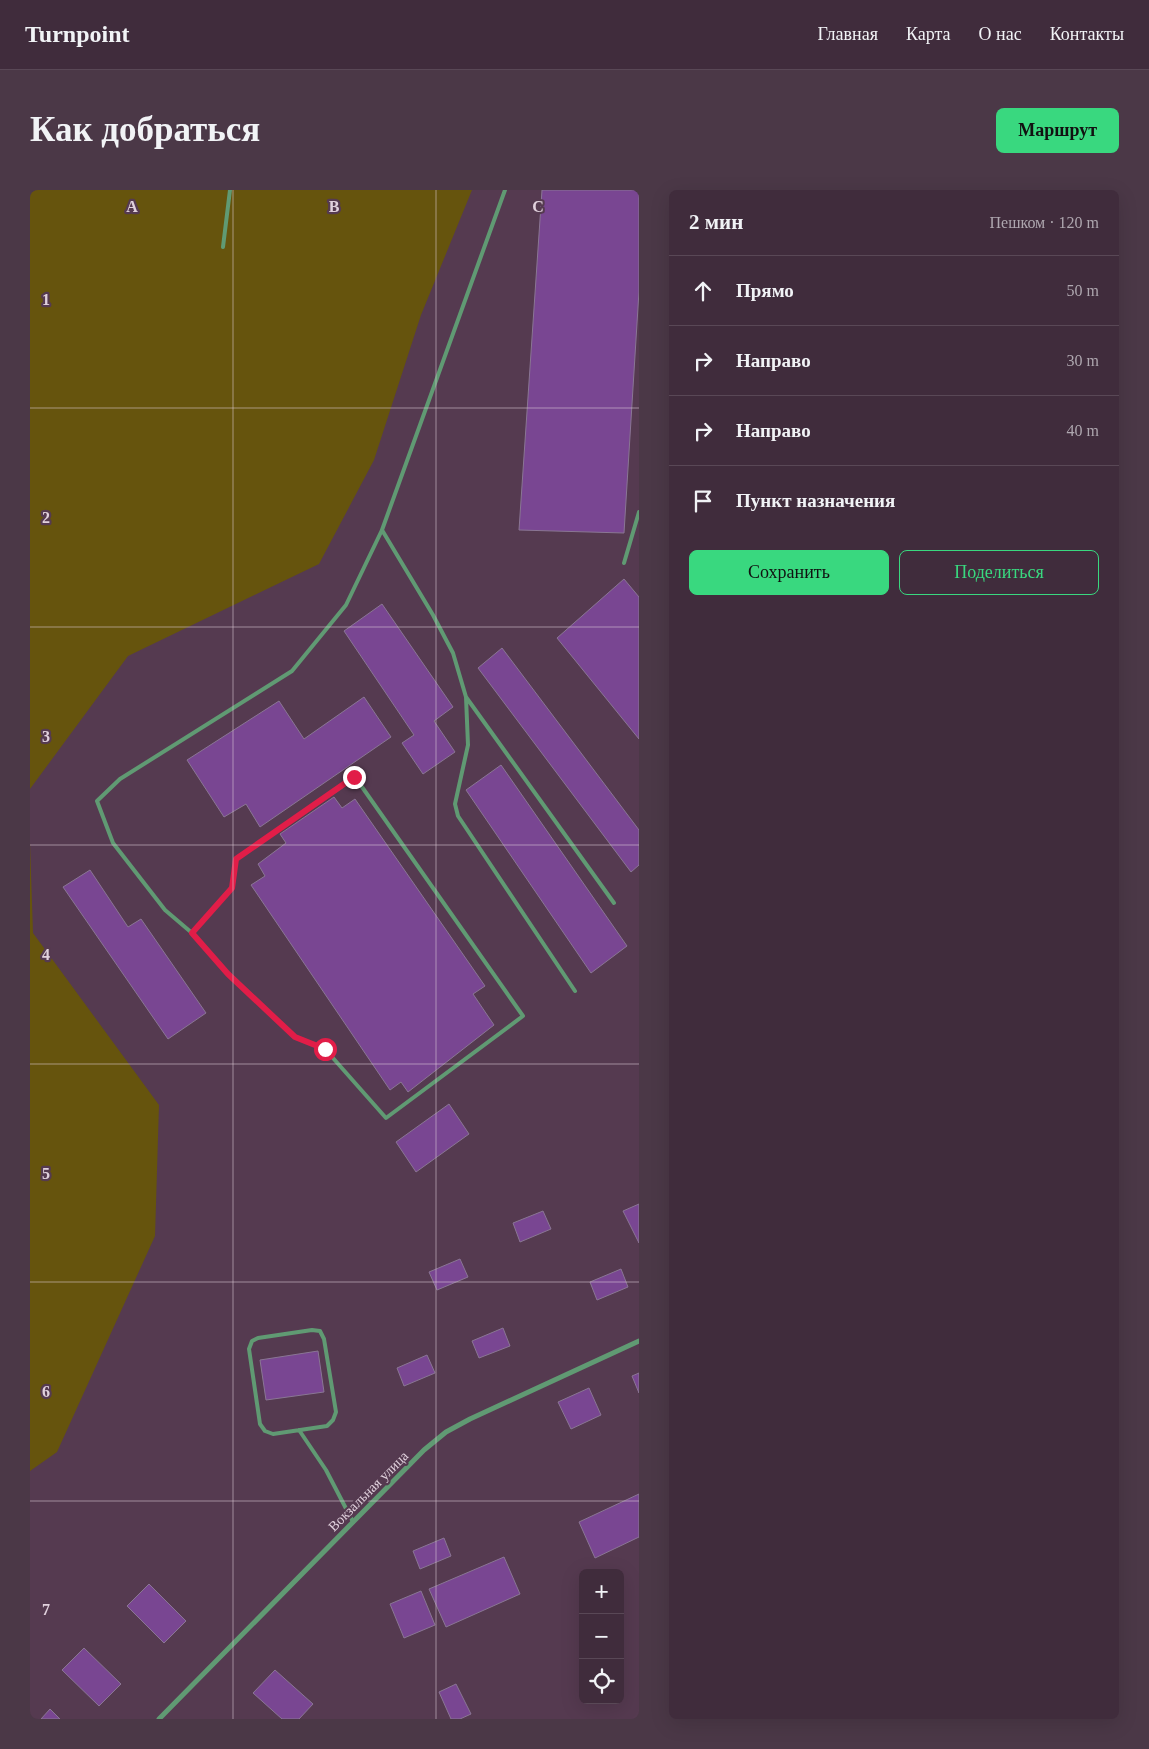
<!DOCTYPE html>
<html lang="ru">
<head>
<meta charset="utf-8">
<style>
	:root { --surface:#402c3c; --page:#4b3847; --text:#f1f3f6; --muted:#aea7af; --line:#594856; --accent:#39d87f }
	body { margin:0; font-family:"Times New Roman",serif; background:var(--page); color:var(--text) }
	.controls { position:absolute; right:15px; bottom:15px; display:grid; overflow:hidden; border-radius:8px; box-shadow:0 5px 20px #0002 }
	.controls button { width:45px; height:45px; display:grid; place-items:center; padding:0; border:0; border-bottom:1px solid var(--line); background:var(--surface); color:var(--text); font:25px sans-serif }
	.stop { position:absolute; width:15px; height:15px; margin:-11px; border:4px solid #e11d48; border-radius:50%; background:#fff }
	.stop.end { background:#e11d48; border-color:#fff; box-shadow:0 1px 5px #0008 }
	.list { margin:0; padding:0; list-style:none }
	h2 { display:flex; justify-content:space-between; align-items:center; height:65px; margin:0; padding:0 20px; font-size:21px }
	h2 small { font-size:16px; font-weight:400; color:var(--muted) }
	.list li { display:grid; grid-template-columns:32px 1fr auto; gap:15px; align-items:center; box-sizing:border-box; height:70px; padding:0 20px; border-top:1px solid var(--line) }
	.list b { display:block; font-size:19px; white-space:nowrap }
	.list em { font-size:16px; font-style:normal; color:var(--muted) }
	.actions { display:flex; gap:10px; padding:15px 20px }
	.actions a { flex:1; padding:11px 0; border:1px solid var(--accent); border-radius:8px; text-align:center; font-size:18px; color:var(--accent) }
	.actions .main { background:var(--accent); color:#111 }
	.icon { flex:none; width:28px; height:28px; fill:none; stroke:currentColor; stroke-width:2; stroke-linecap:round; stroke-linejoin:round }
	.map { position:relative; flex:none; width:609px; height:1529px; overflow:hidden; border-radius:8px }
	header { display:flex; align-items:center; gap:30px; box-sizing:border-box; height:70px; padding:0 25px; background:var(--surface); border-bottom:1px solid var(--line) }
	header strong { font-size:24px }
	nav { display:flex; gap:28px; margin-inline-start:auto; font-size:18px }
	.intro { display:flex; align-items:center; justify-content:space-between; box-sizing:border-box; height:120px; padding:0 30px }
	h1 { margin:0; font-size:35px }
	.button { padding:12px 22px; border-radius:8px; background:var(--accent); color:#111; font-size:18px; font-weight:700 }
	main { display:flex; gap:30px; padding:0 30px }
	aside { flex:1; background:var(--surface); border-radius:8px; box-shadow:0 5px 20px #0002 }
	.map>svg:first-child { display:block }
	.green { fill:#66540d }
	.building { fill:#794692; stroke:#8a7694 }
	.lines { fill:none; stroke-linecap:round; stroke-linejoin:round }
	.service { stroke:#609a73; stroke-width:4 }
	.minor { stroke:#609a73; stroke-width:5 }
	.route { stroke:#e11d48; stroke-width:6 }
	.grid { fill:none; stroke:#e1d1dd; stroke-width:1; stroke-opacity:0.55 }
	.labels { text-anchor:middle; stroke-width:4.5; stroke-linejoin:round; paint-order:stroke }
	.street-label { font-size:14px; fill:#e1d1dd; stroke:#553a50 }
	.grid-label { font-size:16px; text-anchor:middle; font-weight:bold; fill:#e1d1dd; stroke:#553a50; stroke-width:4.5; stroke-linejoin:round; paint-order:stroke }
</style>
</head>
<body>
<header>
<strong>Turnpoint</strong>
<nav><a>Главная</a><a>Карта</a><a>О нас</a><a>Контакты</a></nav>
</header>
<div class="intro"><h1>Как добраться</h1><a class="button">Маршрут</a></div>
<main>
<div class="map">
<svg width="609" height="1529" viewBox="0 0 609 1529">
	<rect width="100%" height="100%" fill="#553a50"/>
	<path class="green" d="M0 0H442L391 125 344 270 289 374 98 466 0 599Z
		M0 653 3 743 129 915 125 1046 27 1262 0 1281Z"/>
	<path class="building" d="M512 0H609V101L594 343 489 340Z
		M594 389 609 407V549L527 448Z
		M352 414 423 517 404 531 425 562 393 584 372 553 384 545 314 441Z
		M472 458 609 640V675L601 682 448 478Z
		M334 507 361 547 230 637 216 614 194 627 157 570 249 511 274 549Z
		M471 575 597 756 561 783 436 600Z
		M304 607 312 618 325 609 455 796 443 804 464 835 378 902 371 892 360 900 221 695 235 686 228 674 256 653 250 644Z
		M60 680 98 737 111 729 176 823 138 849 33 697Z
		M419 914 439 944 386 982 366 952Z
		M609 1014V1053L593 1021Z
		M513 1021 521 1039 490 1052 483 1033Z
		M430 1069 438 1087 407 1100 399 1082Z
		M591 1079 598 1097 567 1110 560 1092Z
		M473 1138 480 1156 449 1168 442 1151Z
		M288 1161 294 1202 236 1210 230 1170Z
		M397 1165 405 1183 374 1196 367 1178Z
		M609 1183V1203L602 1186Z
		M559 1198 571 1225 541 1239 528 1212Z
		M609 1304V1347L565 1368 549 1332Z
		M414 1348 421 1366 390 1379 383 1361Z
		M474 1367 490 1404 416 1437 399 1399Z
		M119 1394 156 1431 134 1453 97 1416Z
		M391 1401 405 1435 374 1448 360 1414Z
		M54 1458 91 1494 69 1516 32 1480Z
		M245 1480 283 1514 269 1529H252L223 1503Z
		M426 1494 441 1524 430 1529H421L409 1502Z
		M20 1519 30 1529H11Z"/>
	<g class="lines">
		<path class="service" d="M193 57 200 0
			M352 340 403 425 423 463 436 507 584 713
			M594 373 609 322
			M436 507 438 555 425 614 428 626 545 801
			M162 743 202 697 206 669 325 587 493 826 356 928 295 859 265 847 198 784 162 743 135 720 83 653 67 611 90 589 262 481 316 415 352 340 475 0
			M282 1140 290 1141 294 1149 306 1222 303 1230 297 1236 243 1244 235 1241 230 1234 219 1159 222 1151 228 1148Z
			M269 1240 296 1280 323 1332"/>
		<path class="minor" d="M129 1529 394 1260 416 1242 440 1229 609 1151"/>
	</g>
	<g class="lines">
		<path class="route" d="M295 859 265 847 198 784 162 743 202 698 206 669 324 587"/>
	</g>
	<path class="grid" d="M203 0V1529M406 0V1529M0 218H609M0 437H609M0 655H609M0 874H609M0 1092H609M0 1311H609"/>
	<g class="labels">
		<g class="street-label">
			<text transform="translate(338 1301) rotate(-45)" y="5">Вокзальная улица</text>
		</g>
	</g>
	<g class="grid-label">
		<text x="102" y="22">A</text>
		<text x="304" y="22">B</text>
		<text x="508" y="22">C</text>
		<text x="16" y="115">1</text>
		<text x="16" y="333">2</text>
		<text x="16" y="552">3</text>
		<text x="16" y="770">4</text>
		<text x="16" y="989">5</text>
		<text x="16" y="1207">6</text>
		<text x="16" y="1425">7</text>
	</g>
</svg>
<div class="controls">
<button>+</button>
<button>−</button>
<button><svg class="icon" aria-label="locate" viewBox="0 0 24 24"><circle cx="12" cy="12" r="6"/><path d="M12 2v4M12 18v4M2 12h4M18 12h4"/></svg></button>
</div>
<div class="stop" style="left:295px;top:859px"></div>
<div class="stop end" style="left:324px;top:587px"></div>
</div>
<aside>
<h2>2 мин<small>Пешком · 120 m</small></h2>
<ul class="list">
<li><svg class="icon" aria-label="ahead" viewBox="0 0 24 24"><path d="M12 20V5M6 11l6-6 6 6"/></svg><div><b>Прямо</b></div><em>50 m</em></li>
<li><svg class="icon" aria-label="right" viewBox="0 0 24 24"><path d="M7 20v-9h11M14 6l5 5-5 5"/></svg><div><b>Направо</b></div><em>30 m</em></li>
<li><svg class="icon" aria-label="right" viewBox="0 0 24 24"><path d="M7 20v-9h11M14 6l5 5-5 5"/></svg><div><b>Направо</b></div><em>40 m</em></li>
<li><svg class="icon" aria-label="arrive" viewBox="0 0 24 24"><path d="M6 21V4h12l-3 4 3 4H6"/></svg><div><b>Пункт назначения</b></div></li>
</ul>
<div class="actions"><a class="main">Сохранить</a><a>Поделиться</a></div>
</aside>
</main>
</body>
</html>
